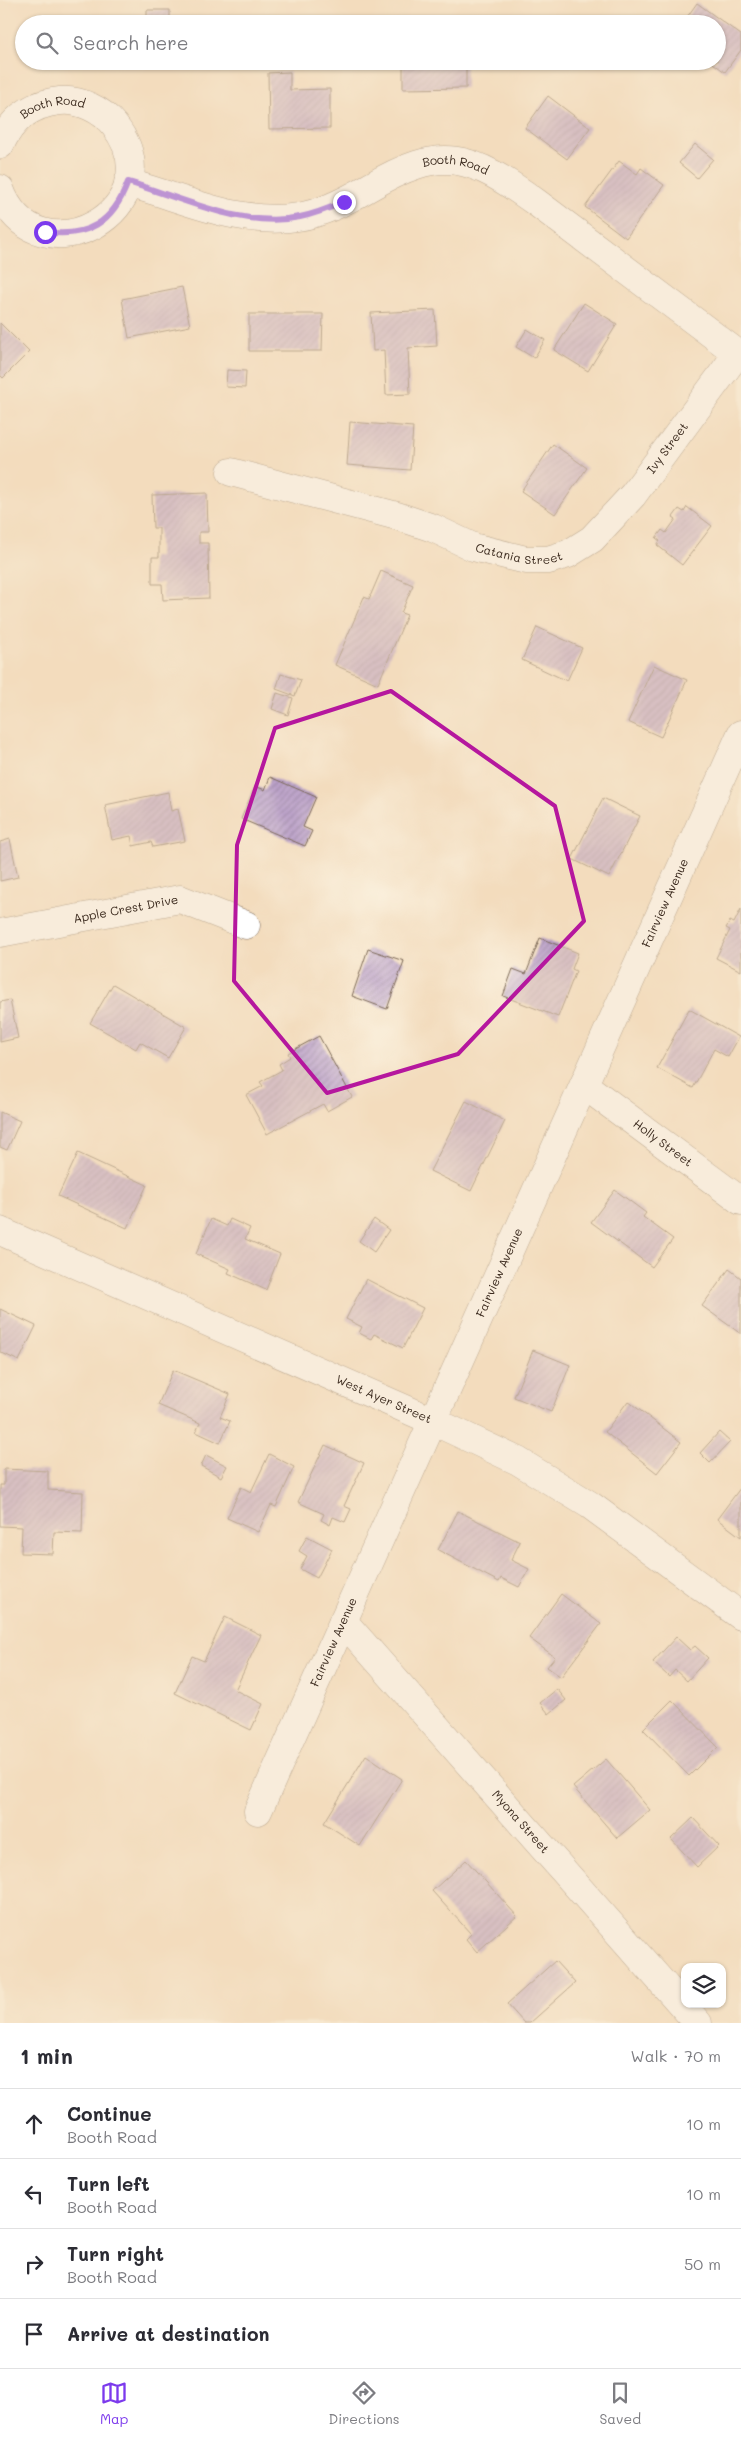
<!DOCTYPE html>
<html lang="en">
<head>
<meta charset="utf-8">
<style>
	:root { --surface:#fff; --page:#f7f7f7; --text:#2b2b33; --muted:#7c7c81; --line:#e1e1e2; --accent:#7c3aed }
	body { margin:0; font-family:Mali,sans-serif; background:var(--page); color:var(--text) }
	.controls { position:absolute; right:15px; bottom:15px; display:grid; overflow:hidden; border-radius:10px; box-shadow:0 1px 4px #0004 }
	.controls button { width:45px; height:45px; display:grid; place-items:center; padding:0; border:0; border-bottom:1px solid var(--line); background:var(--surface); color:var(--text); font:25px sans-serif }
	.stop { position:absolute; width:15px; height:15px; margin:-11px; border:4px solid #7c3aed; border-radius:50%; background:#fff }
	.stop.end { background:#7c3aed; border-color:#fff; box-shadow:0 1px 5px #0008 }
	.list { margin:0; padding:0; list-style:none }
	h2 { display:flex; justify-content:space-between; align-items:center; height:65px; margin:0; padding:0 20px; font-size:21px }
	h2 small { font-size:16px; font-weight:400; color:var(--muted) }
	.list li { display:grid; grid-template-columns:32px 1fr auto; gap:15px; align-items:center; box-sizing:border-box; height:70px; padding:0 20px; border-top:1px solid var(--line) }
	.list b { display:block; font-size:19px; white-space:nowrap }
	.list p { margin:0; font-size:16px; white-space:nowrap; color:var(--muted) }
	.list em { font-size:16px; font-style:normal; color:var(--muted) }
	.icon { flex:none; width:28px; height:28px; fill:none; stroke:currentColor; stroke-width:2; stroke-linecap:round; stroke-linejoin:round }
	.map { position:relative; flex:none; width:741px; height:2023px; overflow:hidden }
	.search { position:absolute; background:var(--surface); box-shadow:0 1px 4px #0004; left:15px; right:15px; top:15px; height:55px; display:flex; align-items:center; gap:12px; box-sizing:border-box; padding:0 18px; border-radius:28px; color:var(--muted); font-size:19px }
	.sheet { height:345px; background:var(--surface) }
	nav { display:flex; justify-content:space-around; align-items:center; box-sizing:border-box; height:70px; border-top:1px solid var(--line); background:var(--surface); font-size:14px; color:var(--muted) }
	nav a { display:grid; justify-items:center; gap:2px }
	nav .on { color:var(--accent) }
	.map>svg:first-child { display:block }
	.building { fill:url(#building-hatch) }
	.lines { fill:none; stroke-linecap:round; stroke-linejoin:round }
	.minor-casing { stroke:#7b6856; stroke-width:29 }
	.minor { stroke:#fff; stroke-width:28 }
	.route { stroke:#7c3aed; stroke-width:6 }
	.marked { fill:none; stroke:#b5179e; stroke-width:4; stroke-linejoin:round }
	.labels { text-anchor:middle; stroke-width:5; stroke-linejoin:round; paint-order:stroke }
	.street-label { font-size:12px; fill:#3b2a1e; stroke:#fcf5e5 }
</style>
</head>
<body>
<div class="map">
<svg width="741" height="2023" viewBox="0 0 741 2023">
	<defs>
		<pattern id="building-hatch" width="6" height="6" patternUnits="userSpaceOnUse" patternTransform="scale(1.25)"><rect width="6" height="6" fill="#b79cc8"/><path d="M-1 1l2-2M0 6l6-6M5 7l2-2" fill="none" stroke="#967fa2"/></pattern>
	</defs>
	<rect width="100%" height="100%" fill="#fcf5e5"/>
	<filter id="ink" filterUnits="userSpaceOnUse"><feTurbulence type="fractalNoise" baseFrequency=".02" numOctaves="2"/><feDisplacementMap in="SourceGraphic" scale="10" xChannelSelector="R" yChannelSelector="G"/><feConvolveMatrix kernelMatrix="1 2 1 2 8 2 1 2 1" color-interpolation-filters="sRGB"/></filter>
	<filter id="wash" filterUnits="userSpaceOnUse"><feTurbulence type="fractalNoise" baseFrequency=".0096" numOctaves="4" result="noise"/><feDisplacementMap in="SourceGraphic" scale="20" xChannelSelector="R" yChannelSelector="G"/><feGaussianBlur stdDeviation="1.12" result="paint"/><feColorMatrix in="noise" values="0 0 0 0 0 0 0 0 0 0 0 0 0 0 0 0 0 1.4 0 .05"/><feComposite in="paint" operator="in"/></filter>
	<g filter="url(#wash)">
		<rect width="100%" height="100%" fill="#f3dcbd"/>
		<g id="blocks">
			<path class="building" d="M697 3 741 35V50L725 72 710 61H717V24H682Z
				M147 10H170V24H147Z
				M147 61H207V65L147 66Z
				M403 61H466V88L403 89Z
				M290 72V90L330 89V128L269 129 268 73Z
				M548 96 590 128 567 159 525 128Z
				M695 144 713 159 697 178 679 163Z
				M619 161 637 174 641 168 664 185 626 238 585 207Z
				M182 287 190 326 129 338 122 299Z
				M584 303 617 324 588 371 554 350Z
				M435 310 437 346 408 348 410 394 386 395 384 350 373 351 371 313Z
				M249 314H323L322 351H249Z
				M0 323 29 352 3 378 0 375Z
				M527 329 545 340 534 358 516 347Z
				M227 370 246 371 245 388 226 387Z
				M350 422 413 427 410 470 347 465Z
				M553 444 587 468 555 514 521 491Z
				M207 493 208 532H199V543H208L209 598 163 600 162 584H152V557H159V528H153L152 495Z
				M687 507 712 526 682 565 657 545 660 541 656 538 662 530 666 533 676 519 673 517 679 509 684 512Z
				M381 571 413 585 401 613 407 615 378 684 335 665 364 597 369 599Z
				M537 627 582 648 567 681 522 660Z
				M654 665 687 680 661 737 628 722Z
				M281 674 301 680 295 696 276 689Z
				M277 693 293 698 288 715 272 709Z
				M270 777 316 797 303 827 312 831 305 846 241 819 255 786 265 790Z
				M168 792 171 811 178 809 185 841 153 847 151 842 133 846 131 836 112 840 105 805Z
				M603 798 640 816 609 877 572 859Z
				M10 839 18 877 0 881V842Z
				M741 909V971L716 958 730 930 726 928 730 921 734 923Z
				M540 938 578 953 572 969 576 971 558 1017 503 996 513 969 526 974Z
				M368 949 404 961 387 1009 352 996Z
				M113 984 186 1027 168 1058 140 1042 136 1049 90 1023Z
				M10 1000 18 1038 0 1042V1002Z
				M689 1009 739 1037 728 1057 714 1049 693 1088 657 1068Z
				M319 1036 352 1097 327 1111 323 1104 267 1134 246 1095 263 1086 260 1082 282 1070 279 1064 290 1057 288 1053Z
				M466 1101 505 1121 471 1191 430 1171Z
				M0 1112 20 1121 7 1150 0 1147Z
				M78 1153 147 1185 127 1228 58 1196Z
				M615 1190 646 1213 643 1217 673 1239 652 1267 591 1222Z
				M211 1219 227 1226 230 1219 250 1228 245 1239 280 1254 266 1290 228 1273 230 1269 196 1254Z
				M374 1219 389 1230 374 1252 359 1241Z
				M729 1269 741 1278V1334L702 1306Z
				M366 1279 423 1308 403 1348 374 1334 371 1339 359 1333 362 1327 346 1319Z
				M0 1309 36 1326 19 1361 0 1352Z
				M533 1350 570 1365 551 1412 514 1397Z
				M173 1370 230 1394 220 1417 230 1421 220 1443 196 1432 200 1423 158 1405Z
				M628 1401 681 1442 657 1473 605 1432Z
				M719 1432 730 1442 710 1463 700 1453Z
				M325 1445 364 1463 344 1506 351 1509 345 1522 333 1517 330 1525 321 1520 324 1514 298 1502Z
				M269 1454 294 1467 276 1507 271 1505 258 1532 227 1518 241 1487 251 1492Z
				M206 1455 227 1466 221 1477 201 1466Z
				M4 1469 48 1471V1490L83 1492 82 1533 54 1532 53 1554 21 1553 22 1527 0 1526V1485H4Z
				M741 1487V1537L717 1519Z
				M458 1511 520 1542 511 1560 529 1569 519 1587 501 1578 499 1582 438 1550Z
				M307 1536 332 1549 317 1578 300 1569 307 1556 299 1551Z
				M561 1594 601 1624 561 1677 547 1667 555 1657 529 1638Z
				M225 1617 261 1635 235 1690 263 1704 251 1730 175 1693 192 1656 204 1661Z
				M676 1637 690 1650 695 1646 708 1658 687 1681 675 1670 669 1677 653 1662Z
				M557 1689 566 1700 549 1714 540 1703Z
				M672 1700 718 1747 689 1776 643 1729Z
				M366 1755 402 1779 360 1846 324 1823Z
				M606 1759 650 1810 617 1838 573 1787Z
				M693 1818 719 1846 697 1867 671 1839Z
				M466 1860 517 1916 477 1952 466 1939 471 1934 432 1891Z
				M555 1961 575 1983 530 2023H524L507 2004Z"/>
		</g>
	</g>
	<g filter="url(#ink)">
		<use href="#blocks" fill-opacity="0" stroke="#7b6856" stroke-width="1"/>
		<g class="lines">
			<defs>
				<g id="minor">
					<path id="s1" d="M0 145C12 119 31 104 60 101 80 99 102 110 114 125 179 207 36 287 0 189"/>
					<path id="s2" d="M128 183C184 198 238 226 298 217 323 213 346 201 368 188 443 144 469 154 537 203L741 356"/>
					<path id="s3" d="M231 472 397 516 433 528 473 547 526 560H548L568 554 592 539 633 495 737 354"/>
					<path id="s4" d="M0 933 180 899 246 925"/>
					<path id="s5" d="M584 1085 741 1201"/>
					<path id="s6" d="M0 1231 433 1421 518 1461 590 1505 741 1616"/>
					<path id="s7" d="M343 1621 698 2023"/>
					<path id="s8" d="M258 1811 741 734"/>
				</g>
			</defs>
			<use href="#minor" class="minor-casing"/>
			<use href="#minor" class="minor"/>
		</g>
	</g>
	<g class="lines" filter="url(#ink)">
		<path class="route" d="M45 232C87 238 113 223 128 182 183 198 242 229 300 217 315 214 330 208 344 202"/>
	</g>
	<path d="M0 0H741V2023H0ZM391 691 555 806 584 921 458 1054 327 1093 234 981 237 845 275 728Z" fill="#f3dcbd" fill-opacity=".55" fill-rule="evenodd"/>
	<path class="marked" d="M391 691 555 806 584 921 458 1054 327 1093 234 981 237 845 275 728Z"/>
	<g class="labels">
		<g class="street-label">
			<text dy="4" stroke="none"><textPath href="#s1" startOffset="70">Booth Road</textPath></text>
			<text dy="4" stroke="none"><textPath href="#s2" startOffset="345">Booth Road</textPath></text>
			<text dy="4" stroke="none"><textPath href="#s3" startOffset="498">Ivy Street</textPath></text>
			<text dy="4" stroke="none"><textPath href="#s3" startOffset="301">Catania Street</textPath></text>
			<text dy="4" stroke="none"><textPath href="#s8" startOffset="995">Fairview Avenue</textPath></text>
			<text dy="4" stroke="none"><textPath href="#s4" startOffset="128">Apple Crest Drive</textPath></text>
			<text dy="4" stroke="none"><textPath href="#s5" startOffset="98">Holly Street</textPath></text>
			<text dy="4" stroke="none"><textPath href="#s8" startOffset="590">Fairview Avenue</textPath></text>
			<text dy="4" stroke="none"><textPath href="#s6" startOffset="419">West Ayer Street</textPath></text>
			<text dy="4" stroke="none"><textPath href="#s8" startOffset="185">Fairview Avenue</textPath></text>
			<text dy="4" stroke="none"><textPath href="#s7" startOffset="268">Myona Street</textPath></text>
		</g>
	</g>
</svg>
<div class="controls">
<button><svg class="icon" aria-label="layers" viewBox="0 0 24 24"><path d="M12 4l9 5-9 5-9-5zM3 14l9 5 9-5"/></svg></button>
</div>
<div class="stop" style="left:45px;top:232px"></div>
<div class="stop end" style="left:344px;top:202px"></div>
<div class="search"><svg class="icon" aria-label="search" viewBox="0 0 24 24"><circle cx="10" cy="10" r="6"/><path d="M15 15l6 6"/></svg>Search here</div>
</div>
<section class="sheet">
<h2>1 min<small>Walk · 70 m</small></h2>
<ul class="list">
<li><svg class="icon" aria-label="ahead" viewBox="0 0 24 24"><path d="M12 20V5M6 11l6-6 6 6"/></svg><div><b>Continue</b><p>Booth Road</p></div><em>10 m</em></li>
<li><svg class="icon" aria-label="left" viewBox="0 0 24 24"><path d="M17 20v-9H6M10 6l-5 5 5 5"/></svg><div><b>Turn left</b><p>Booth Road</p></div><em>10 m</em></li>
<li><svg class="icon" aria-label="right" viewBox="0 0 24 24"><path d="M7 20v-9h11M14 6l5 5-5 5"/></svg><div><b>Turn right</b><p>Booth Road</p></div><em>50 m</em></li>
<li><svg class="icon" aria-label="arrive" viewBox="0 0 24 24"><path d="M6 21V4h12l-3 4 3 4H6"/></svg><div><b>Arrive at destination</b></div></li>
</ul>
</section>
<nav>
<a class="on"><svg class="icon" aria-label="map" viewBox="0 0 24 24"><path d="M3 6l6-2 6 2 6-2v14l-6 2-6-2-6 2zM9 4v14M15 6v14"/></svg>Map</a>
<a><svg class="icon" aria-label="directions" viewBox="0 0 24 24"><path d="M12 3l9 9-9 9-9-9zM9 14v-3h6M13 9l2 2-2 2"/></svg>Directions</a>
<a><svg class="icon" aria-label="saved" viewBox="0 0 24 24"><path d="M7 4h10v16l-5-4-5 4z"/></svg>Saved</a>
</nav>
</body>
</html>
